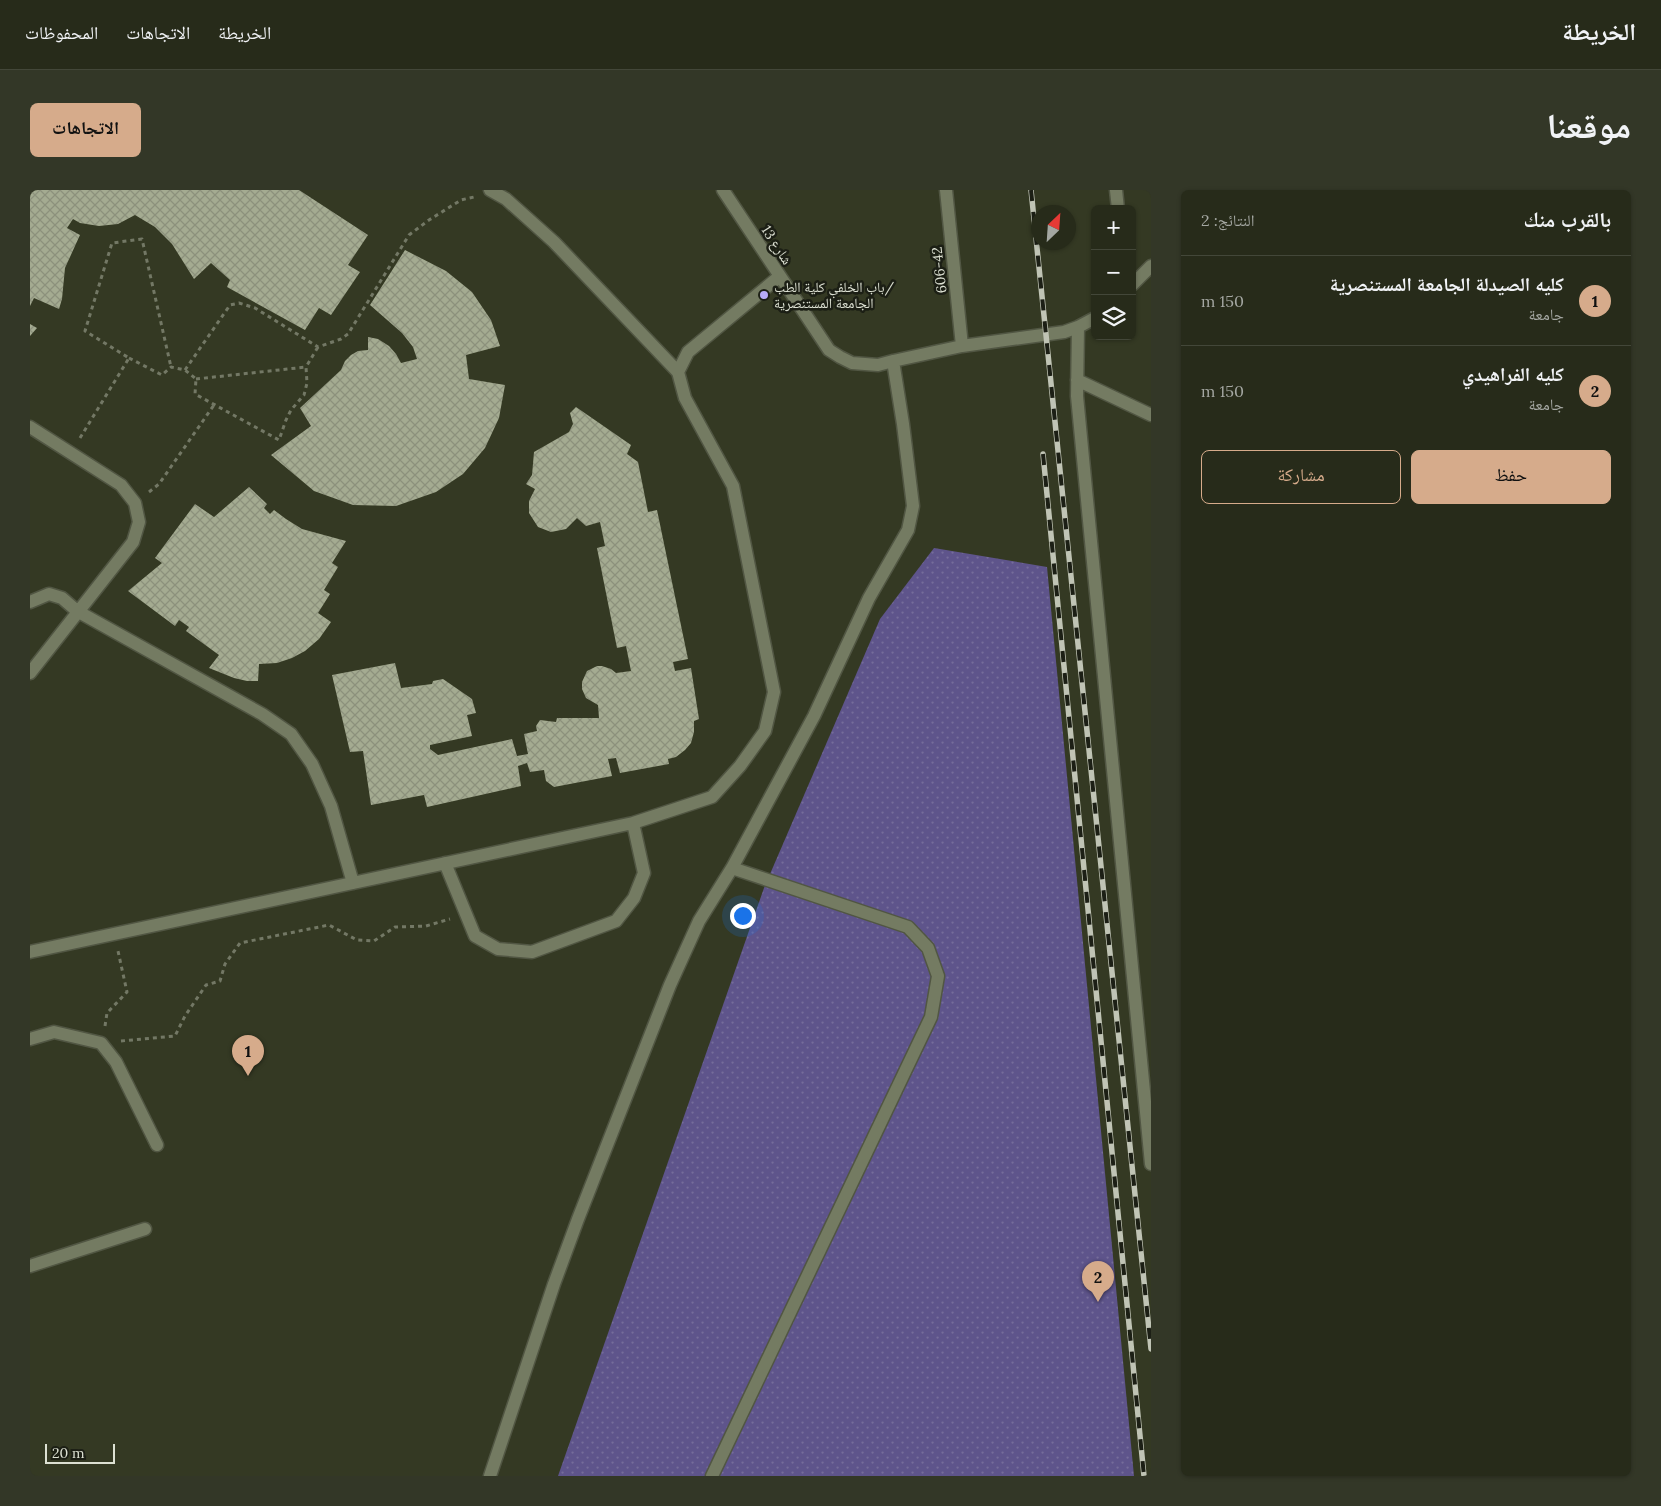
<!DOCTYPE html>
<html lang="ar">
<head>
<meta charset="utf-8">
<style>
	:root { --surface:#272b1a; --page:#333727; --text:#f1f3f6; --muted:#a4a7a2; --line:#434739; --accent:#d6ab8b }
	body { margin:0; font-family:Lora,"Noto Naskh Arabic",serif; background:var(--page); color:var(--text); direction:rtl }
	.controls { position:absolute; right:15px; top:15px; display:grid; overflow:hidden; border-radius:8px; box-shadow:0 1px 4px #0004 }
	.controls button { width:45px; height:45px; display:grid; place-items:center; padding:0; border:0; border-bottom:1px solid var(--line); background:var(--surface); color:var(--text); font:25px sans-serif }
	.compass { position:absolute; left:1001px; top:15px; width:45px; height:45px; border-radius:50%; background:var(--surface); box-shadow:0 1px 4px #0004; rotate:25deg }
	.scale { position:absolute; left:15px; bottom:12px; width:70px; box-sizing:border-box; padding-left:5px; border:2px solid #dde1d3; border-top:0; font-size:14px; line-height:18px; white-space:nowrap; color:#dde1d3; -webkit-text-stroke:4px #1c1f15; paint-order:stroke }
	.you { position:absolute; left:712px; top:725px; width:18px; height:18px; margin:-12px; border:4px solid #fff; border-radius:50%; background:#1a73e8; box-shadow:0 0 0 8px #1a73e833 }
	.badge { display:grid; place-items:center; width:32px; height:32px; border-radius:50%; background:var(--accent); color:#111; font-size:16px; font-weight:700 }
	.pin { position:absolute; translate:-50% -41px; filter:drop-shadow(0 1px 2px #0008) }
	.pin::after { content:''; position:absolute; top:26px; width:18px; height:15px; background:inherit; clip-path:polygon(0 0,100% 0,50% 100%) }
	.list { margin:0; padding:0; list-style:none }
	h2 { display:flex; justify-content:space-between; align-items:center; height:65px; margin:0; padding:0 20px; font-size:21px }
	h2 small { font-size:16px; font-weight:400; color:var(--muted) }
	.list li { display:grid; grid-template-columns:32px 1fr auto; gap:15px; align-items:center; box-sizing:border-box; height:90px; padding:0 20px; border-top:1px solid var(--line) }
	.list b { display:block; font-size:19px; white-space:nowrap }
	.list p { margin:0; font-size:16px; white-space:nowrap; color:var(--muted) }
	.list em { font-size:16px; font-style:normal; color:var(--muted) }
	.actions { display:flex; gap:10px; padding:15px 20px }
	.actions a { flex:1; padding:11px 0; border:1px solid var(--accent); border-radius:8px; text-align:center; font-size:18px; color:var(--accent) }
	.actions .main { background:var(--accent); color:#111 }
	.icon { flex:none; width:28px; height:28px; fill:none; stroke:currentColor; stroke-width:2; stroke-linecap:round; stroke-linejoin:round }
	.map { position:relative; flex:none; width:1121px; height:1286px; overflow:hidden; direction:ltr; border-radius:8px }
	header { display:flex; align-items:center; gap:30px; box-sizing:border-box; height:70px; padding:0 25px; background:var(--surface); border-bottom:1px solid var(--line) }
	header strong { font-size:24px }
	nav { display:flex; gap:28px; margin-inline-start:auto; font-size:18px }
	.intro { display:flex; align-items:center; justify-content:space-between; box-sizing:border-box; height:120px; padding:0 30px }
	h1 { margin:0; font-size:35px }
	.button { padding:12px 22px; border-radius:8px; background:var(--accent); color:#111; font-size:18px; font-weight:700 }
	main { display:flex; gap:30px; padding:0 30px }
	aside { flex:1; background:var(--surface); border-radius:8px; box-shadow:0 1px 4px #0004 }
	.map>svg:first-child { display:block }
	.grass { fill:url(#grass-dots) }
	.building { fill:url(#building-cross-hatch) }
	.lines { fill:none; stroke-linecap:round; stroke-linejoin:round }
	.minor-casing { stroke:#515643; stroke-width:15 }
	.path { stroke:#737865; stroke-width:3; stroke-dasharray:4 4; stroke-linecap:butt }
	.minor { stroke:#747b62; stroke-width:12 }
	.rail-casing { stroke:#c0c4b5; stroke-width:5.5 }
	.rail { stroke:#1c1f15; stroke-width:4; stroke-dasharray:11; stroke-linecap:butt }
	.poi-dot { fill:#b7abf7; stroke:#1c1f15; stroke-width:2 }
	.labels { text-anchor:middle; stroke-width:5; stroke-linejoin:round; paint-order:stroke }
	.street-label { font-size:14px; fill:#dde1d3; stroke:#1c1f15 }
	.poi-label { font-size:14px; fill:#dde1d3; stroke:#1c1f15; text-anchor:start }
</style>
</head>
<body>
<header>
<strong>الخريطة</strong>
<nav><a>الخريطة</a><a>الاتجاهات</a><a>المحفوظات</a></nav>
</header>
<div class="intro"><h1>موقعنا</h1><a class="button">الاتجاهات</a></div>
<main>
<aside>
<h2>بالقرب منك<small>النتائج: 2</small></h2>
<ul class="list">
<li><span class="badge">1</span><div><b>كليه الصيدلة الجامعة المستنصرية</b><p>جامعة</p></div><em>150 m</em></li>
<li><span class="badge">2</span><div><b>كليه الفراهيدي</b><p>جامعة</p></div><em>150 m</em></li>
</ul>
<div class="actions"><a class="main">حفظ</a><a>مشاركة</a></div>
</aside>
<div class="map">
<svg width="1121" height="1286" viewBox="0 0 1121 1286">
	<defs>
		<pattern id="grass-dots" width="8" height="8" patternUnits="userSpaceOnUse" patternTransform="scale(1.25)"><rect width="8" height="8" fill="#5e548b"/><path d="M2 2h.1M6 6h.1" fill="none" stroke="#756c9a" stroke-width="1.8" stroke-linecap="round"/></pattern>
		<pattern id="building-cross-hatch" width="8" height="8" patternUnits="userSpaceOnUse" patternTransform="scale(1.25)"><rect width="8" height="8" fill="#a4ab91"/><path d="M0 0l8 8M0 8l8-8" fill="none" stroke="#8c917c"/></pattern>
	</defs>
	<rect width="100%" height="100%" fill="#343923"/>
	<path class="grass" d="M904 358 1017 377 1104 1286H528L734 698 850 429Z"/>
	<path class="building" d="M0 0H269L338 45 318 75 330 82 301 125 289 118 275 140 197 97 200 90 181 73 164 89 142 54 125 37 105 25 88 34 69 36 50 33 43 29 37 38 50 45 35 78 32 109 29 119 4 108 0 116Z
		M375 60 416 81 442 102 461 130 470 156 436 165 439 189 475 195 469 228 455 258 433 284 406 302 366 316 323 315 284 301 241 265 281 236 270 218 311 180 315 171 321 165 328 161 338 160V147L348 149 359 156 366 164 371 173 387 169 383 157 372 143 340 115Z
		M0 134 7 138 0 146Z
		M546 217 601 255 597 264 608 272 618 322 627 320 658 469 643 472 645 481 661 478 669 529 664 531V542L661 553 655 560 646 567 638 569 639 574 590 583 586 568 578 569 582 586 524 597 516 591 514 580 500 582 497 573 488 576 491 596 397 617 394 605 341 615 333 561 320 562 302 485 365 473 371 498 402 494 403 491 413 489 442 509 446 523 437 525 442 546 400 555V559L408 565 482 549 487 566 498 564 494 544 507 541 506 536 510 530 526 532 527 528H569L568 515 556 508 552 499V492L557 481 567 476H572L581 479 586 483 601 481 596 456 587 458 567 358 575 356 570 332 556 336 547 328 536 339 521 342 508 337 499 323V311L505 299 496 294 502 285 504 262 539 242 543 234 540 223Z
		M219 297 237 314 234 318 240 324 244 320 256 329 272 339 316 351 302 373 308 377 294 400 300 404 288 423 301 432 289 449 275 461 262 468 247 473 229 474 228 491H217L204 488 179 478 189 465 156 441 159 437 149 430 145 436 98 401 132 373 125 368 165 314 184 327Z"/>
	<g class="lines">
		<defs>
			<path id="minor" d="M460 0 476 9 524 52 648 182
				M693 0 799 160 810 167 822 173 848 175 863 171 932 156 1034 142 1048 137 1065 128
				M916 0 932 156
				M1086 0 1088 19
				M1102 95 1121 76
				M1048 137 1047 206 1121 974
				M1047 190 1121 225
				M0 237 91 295 105 313 109 332 103 352 0 483
				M0 412 19 404 32 408 47 421 232 524 261 544 282 574 301 616 323 693
				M415 673 445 746 468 759 502 762 586 731 604 708 614 683 603 633
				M0 762 603 633 682 607 710 576 735 541 744 502 703 296 655 208 648 182 658 162 750 86
				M0 849 24 842 71 853 86 872 127 955
				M0 1076 115 1039
				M460 1286 524 1094 548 1029 640 795 669 731 702 678 784 526 839 408 878 340 883 316 873 234 863 171
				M682 1286 901 827 908 786 898 758 878 737 702 678"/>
		</defs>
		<use href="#minor" class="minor-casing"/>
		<path class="path" d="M99 168 132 185 141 177 155 180 166 189 165 204 249 250 256 230 261 220 274 205 277 193 276 177 288 157
			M155 180 200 115 209 113 225 118 288 157 311 149 318 144 379 45 399 30 431 10 444 7
			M166 189 276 177
			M50 248 99 168 55 141 82 53 112 49 141 177
			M119 302 129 294 184 215
			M75 836 77 823 97 802 88 761
			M91 851 145 846 155 826 176 795 190 791 195 774 210 753 299 735 327 750 344 751 365 737 396 736 420 729"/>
		<use href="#minor" class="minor"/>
		<defs>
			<path id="rail" d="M1001 0 1121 1159
				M1013 264 1114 1286"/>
		</defs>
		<use href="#rail" class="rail-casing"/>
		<use href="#rail" class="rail"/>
	</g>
	<circle class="poi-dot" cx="734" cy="105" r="5"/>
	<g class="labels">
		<g class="street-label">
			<text transform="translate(747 55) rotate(57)" y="5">شارع 13</text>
			<text transform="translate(909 80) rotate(-96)" y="5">606-42</text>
		</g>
		<g class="poi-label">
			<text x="744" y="102">باب الخلفي كلية الطب/<tspan x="744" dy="16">الجامعة المستنصرية</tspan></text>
		</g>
	</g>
</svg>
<div class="controls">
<button>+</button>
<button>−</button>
<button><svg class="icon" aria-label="layers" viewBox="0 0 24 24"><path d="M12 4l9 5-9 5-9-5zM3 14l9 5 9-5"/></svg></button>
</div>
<svg class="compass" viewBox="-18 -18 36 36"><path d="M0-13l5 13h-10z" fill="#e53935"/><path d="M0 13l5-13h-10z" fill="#a4a7a2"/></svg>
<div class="scale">20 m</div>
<div class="you"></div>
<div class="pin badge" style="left:218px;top:886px">1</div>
<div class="pin badge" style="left:1068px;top:1112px">2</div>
</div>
</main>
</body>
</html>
